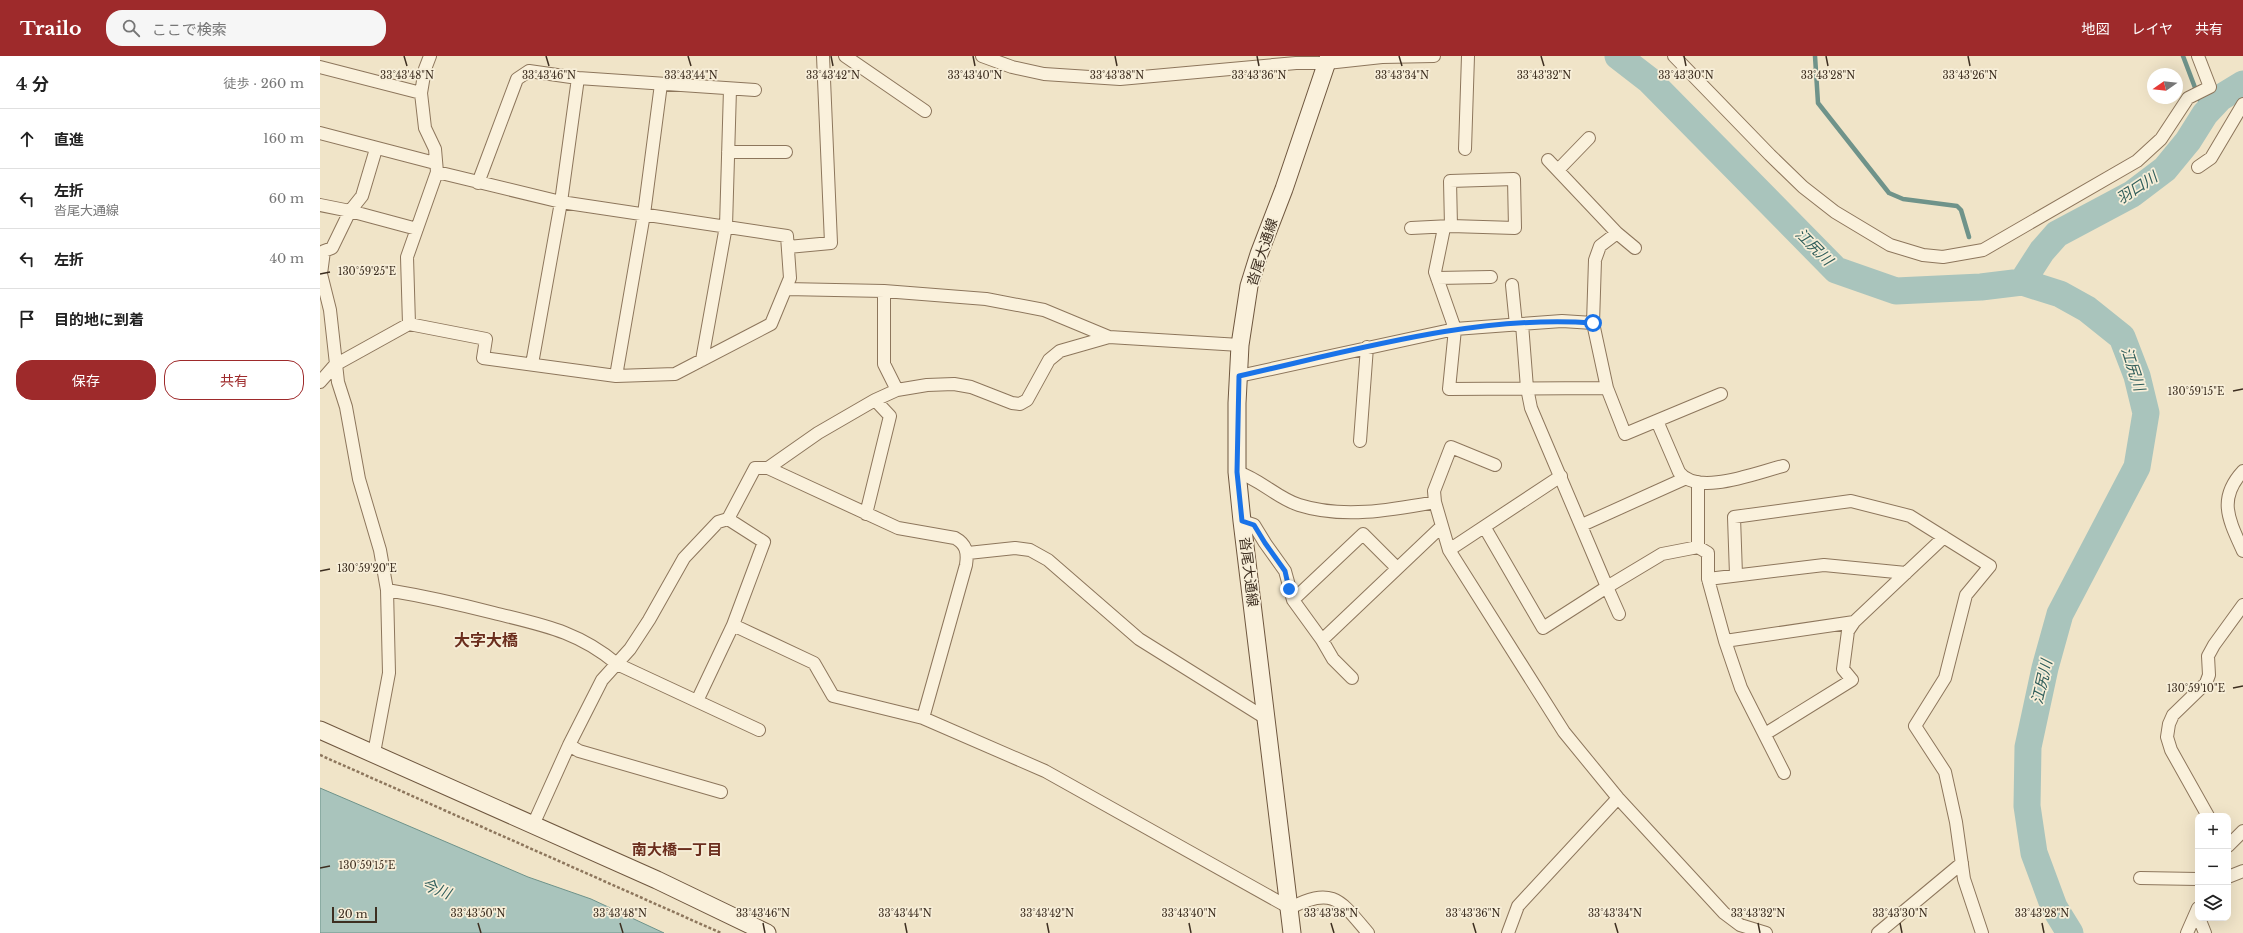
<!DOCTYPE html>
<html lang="ja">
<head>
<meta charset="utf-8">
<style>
	:root { --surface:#fff; --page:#f6f6f6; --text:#222; --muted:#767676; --line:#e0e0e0; --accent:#9e2a2b }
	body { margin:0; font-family:"Libre Baskerville","Noto Sans JP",serif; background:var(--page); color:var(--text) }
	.controls { position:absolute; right:12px; bottom:12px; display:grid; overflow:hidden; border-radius:8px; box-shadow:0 4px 16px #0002 }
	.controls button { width:36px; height:36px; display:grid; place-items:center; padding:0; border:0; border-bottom:1px solid var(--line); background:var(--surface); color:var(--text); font:20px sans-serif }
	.compass { position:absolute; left:1827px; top:12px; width:36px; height:36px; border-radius:50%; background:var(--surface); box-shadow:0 4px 16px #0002; rotate:256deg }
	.scale { position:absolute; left:12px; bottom:10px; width:45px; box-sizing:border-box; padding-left:4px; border:2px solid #3d2e20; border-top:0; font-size:11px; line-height:14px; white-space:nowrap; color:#3d2e20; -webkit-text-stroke:3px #f7eed8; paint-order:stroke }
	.stop { position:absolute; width:12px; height:12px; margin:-9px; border:3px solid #1a73e8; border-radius:50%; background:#fff }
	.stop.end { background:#1a73e8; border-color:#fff; box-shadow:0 1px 4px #0008 }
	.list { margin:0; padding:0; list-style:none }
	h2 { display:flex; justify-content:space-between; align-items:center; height:52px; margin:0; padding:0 16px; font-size:17px }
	h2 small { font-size:13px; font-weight:400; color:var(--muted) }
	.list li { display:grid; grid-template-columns:26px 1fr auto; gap:12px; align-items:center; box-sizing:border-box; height:60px; padding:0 16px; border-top:1px solid var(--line) }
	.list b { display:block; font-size:15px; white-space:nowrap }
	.list p { margin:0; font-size:13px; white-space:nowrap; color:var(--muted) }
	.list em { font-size:13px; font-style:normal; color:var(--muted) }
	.actions { display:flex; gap:8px; padding:12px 16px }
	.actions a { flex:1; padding:9px 0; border:1px solid var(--accent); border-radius:16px; text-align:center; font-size:14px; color:var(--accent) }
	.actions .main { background:var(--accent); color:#fff }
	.icon { flex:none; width:22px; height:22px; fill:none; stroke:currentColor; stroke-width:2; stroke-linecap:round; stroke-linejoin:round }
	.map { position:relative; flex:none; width:1923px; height:877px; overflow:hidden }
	header { display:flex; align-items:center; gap:24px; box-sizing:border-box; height:56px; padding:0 20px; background:var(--accent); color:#fff }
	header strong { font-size:19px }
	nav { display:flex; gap:22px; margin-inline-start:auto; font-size:14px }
	.search { width:280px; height:36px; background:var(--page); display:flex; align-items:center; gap:10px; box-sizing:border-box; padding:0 14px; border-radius:16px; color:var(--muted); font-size:15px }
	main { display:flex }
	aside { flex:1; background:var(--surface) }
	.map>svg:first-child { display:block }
	.water { fill:#a9c4bc; stroke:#6f938a }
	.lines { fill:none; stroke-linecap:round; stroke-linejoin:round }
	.stream { stroke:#6f938a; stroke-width:4.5 }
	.river { stroke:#a9c4bc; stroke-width:27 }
	.street-casing { stroke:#8d765c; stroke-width:14 }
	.secondary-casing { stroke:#6f573f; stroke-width:19 }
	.path { stroke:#8d765c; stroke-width:2.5; stroke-dasharray:3 2; stroke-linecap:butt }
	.street { stroke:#faf1dc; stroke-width:12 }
	.secondary { stroke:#faf1dc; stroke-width:17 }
	.route { stroke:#1a73e8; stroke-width:5 }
	.ticks { fill:none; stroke:#3d2e20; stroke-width:1.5 }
	.labels { text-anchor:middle; stroke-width:3.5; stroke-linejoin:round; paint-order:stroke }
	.street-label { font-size:14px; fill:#3d2e20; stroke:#f7eed8 }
	.water-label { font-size:15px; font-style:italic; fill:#2f5d5a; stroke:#f7eed8 }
	.neighbourhood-label { font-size:15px; font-weight:bold; fill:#6b2e1e; stroke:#f7eed8 }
	.quarter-label { font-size:16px; font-weight:bold; fill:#6b2e1e; stroke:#f7eed8 }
	.ticks-label { font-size:10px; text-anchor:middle; fill:#3d2e20; stroke:#f7eed8; stroke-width:3.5; stroke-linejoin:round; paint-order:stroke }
</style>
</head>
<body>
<header>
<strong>Trailo</strong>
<div class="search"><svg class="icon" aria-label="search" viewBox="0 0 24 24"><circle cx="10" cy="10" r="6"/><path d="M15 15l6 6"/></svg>ここで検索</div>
<nav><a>地図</a><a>レイヤ</a><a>共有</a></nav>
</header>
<main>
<aside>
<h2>4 分<small>徒歩 · 260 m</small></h2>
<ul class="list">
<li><svg class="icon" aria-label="ahead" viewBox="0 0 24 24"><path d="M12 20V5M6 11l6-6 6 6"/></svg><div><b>直進</b></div><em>160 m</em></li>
<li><svg class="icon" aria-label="left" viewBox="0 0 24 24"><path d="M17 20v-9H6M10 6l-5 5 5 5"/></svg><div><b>左折</b><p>沓尾大通線</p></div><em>60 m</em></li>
<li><svg class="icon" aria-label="left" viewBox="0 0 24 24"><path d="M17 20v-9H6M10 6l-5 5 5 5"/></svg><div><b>左折</b></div><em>40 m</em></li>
<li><svg class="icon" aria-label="arrive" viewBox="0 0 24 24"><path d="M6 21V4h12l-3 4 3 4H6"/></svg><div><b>目的地に到着</b></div></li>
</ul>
<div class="actions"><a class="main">保存</a><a>共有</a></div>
</aside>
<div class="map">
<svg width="1923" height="877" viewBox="0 0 1923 877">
	<rect width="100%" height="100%" fill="#f0e4c8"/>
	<path class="water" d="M0 732 208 821 271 843 344 877H0Z"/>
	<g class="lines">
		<path class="stream" d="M1495 0 1498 47 1569 137 1583 143 1637 150 1641 154 1649 181
			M1863 0 1885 58"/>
		<path class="river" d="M1298 0 1329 24 1516 214 1576 235 1661 231 1702 226 1740 238 1767 253 1802 281 1817 320 1826 357 1817 411 1740 558 1725 612 1708 691 1707 750 1714 797 1734 851 1750 877
			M1702 226 1722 195 1737 178 1812 138 1845 113 1868 85 1885 58 1900 42 1923 28"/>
		<defs>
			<path id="street" d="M525 0 605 55
				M662 0 692 11 724 18 800 23 976 7H1007L1062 1 1114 0
				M1354 0 1450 99 1483 131 1515 156 1570 189 1603 199 1623 201 1663 194 1817 105 1841 83 1868 42 1890 31 1878 0
				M0 11 101 37
				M0 77 115 107
				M1145 93 1148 0
				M408 96H466
				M1228 104 1297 177 1280 190 1275 204 1273 267 1287 332 1305 378 1401 338
				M1878 111 1891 102 1923 48
				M1238 114 1269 82
				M158 127 197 23 209 15 258 22
				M0 149 30 155 97 173
				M1091 172 1131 170 1195 172 1194 123 1130 125 1131 170
				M1124 172 1115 216 1135 273 1129 333 1287 332
				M1297 177 1315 192
				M468 191 511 187 503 0
				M1117 222 1171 221
				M1192 229 1196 269
				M466 233 564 235 666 243 724 254 789 281
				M564 235V308L577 334
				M89 268 87 201 117 116 115 93 105 72 101 37 105 13 110 0
				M1202 268 1242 265 1273 267
				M382 304 406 170 410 33
				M212 308 241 146 258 22 435 34
				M296 320 324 158 341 28
				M919 320 1135 273 1202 268 1207 332 1211 352 1287 531 1342 498 1378 491 1388 497V523
				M0 326 15 309 89 268 166 283 163 302 296 320 355 318 451 268 470 222 467 180 241 146 117 116
				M1337 365 1359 416C1377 441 1438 416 1463 410
				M1040 385 1047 291
				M448 412 498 377 555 344 577 334 607 329 634 328 651 331 692 347 700 348 707 344 729 304 740 295 789 281 920 289
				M1923 415C1897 443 1909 464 1923 495
				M917 416C940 423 957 442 979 449 1023 463 1071 454 1115 446L1129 494 1244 676 1298 742 1404 857 1420 869 1446 877
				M1115 446 1114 435 1131 391 1175 409
				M546 458 570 360 555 344
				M922 465 934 469 945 487 965 515 973 544 1002 584 1013 603 1032 622
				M1262 469 1364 423
				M1165 472 1223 572 1287 531 1299 558
				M1378 491V426
				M1129 494 1241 420
				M648 497 695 492 710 494 728 504 819 583 947 663
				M1416 519 1414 461 1531 445 1590 460 1670 510 1646 539 1625 622 1595 670 1625 716 1636 766 1644 823 1662 877
				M67 534C103 540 139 548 174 557 222 569 258 575 297 608L439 674
				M973 544 1043 478 1077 512
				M1002 584 1121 471
				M1405 585 1534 566
				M377 645 413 569 444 486 408 463
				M603 662 725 715 970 852C1013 830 1020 844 1048 877
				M1445 678 1532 624 1523 613 1528 575 1534 566 1624 481
				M249 689 259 695 401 736
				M54 697 69 617 67 534 60 494 39 423 26 351 18 326 10 254 1 218 4 195 12 192 30 155 42 140 56 93
				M1464 717 1421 632 1405 585 1388 523 1504 509 1586 517
				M1888 760 1851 694 1847 681 1849 668 1853 659 1886 627 1889 619 1888 600 1894 589 1923 549
				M213 769 249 689 282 624 310 593 329 564 364 502 398 466 408 463 435 412H448L578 472 635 482C646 488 648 496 646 509L603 662 513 640 494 607 413 569
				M1908 790 1923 775
				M1908 821 1923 815
				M1820 822 1878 823
				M1879 862 1885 877
				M1188 877 1198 850 1298 742
				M1558 877 1642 807
				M1867 877 1878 852"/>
			<path id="secondary" d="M0 674 337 824 447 877
				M972 877 922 465 917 416V347L920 289 929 230 939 198 964 133 1009 0"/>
		</defs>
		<use href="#street" class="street-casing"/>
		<use href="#secondary" class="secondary-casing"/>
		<path class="path" d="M0 699 401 877"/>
		<use href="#street" class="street"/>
		<use href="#secondary" class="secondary"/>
	</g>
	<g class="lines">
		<path class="route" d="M969 533 965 515 945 487 934 469 922 465 917 416 919 320C1031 295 1158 258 1273 267"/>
	</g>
	<path class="ticks" d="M84 0 87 10M226 0 229 10M368 0 371 10M511 0 513 10M653 0 655 10M795 0 797 10M937 0 939 10M1079 0 1082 10M1221 0 1224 10M1364 0 1366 10M1506 0 1508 10M1648 0 1650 10M0 218 10 216M1913 335 1923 333M0 515 10 513M1913 632 1923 630M0 812 10 810M158 867 161 877M300 867 303 877M443 867 445 877M585 867 587 877M727 867 729 877M869 867 871 877M1011 867 1014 877M1153 867 1156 877M1295 867 1298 877M1438 867 1440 877M1580 867 1582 877M1722 867 1724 877"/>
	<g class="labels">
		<g class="street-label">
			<text transform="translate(942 196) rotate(-72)" y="5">沓尾大通線</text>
			<text transform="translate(929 516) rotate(83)" y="5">沓尾大通線</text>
		</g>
		<g class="water-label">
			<text transform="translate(1817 132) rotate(-33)" y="5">羽口川</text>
			<text transform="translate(1494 191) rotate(45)" y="5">江尻川</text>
			<text transform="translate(1813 313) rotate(72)" y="5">江尻川</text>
			<text transform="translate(1722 626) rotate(-77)" y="5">江尻川</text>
			<text transform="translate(116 833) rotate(21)" y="5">今川</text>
		</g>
		<g class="neighbourhood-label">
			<text x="357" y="799">南大橋一丁目</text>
		</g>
		<g class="quarter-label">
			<text x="166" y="590">大字大橋</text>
		</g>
	</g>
	<g class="ticks-label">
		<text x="87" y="23">33°43'48"N</text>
		<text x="229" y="23">33°43'46"N</text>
		<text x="371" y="23">33°43'44"N</text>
		<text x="513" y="23">33°43'42"N</text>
		<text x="655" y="23">33°43'40"N</text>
		<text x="797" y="23">33°43'38"N</text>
		<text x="939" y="23">33°43'36"N</text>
		<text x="1082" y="23">33°43'34"N</text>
		<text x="1224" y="23">33°43'32"N</text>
		<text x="1366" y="23">33°43'30"N</text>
		<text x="1508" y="23">33°43'28"N</text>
		<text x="1650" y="23">33°43'26"N</text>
		<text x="47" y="219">130°59'25"E</text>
		<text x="1876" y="339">130°59'15"E</text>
		<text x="47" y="516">130°59'20"E</text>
		<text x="1876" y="636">130°59'10"E</text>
		<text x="47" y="813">130°59'15"E</text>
		<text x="158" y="861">33°43'50"N</text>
		<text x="300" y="861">33°43'48"N</text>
		<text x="443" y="861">33°43'46"N</text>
		<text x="585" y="861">33°43'44"N</text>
		<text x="727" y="861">33°43'42"N</text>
		<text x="869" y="861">33°43'40"N</text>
		<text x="1011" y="861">33°43'38"N</text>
		<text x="1153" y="861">33°43'36"N</text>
		<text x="1295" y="861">33°43'34"N</text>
		<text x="1438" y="861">33°43'32"N</text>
		<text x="1580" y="861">33°43'30"N</text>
		<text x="1722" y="861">33°43'28"N</text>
	</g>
</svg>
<div class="controls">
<button>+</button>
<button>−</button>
<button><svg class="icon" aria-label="layers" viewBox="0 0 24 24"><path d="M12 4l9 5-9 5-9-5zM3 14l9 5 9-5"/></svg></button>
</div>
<svg class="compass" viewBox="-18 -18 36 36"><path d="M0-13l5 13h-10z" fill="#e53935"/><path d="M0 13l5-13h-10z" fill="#767676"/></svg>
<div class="scale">20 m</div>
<div class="stop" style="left:1273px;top:267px"></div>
<div class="stop end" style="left:969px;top:533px"></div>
</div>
</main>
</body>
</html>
